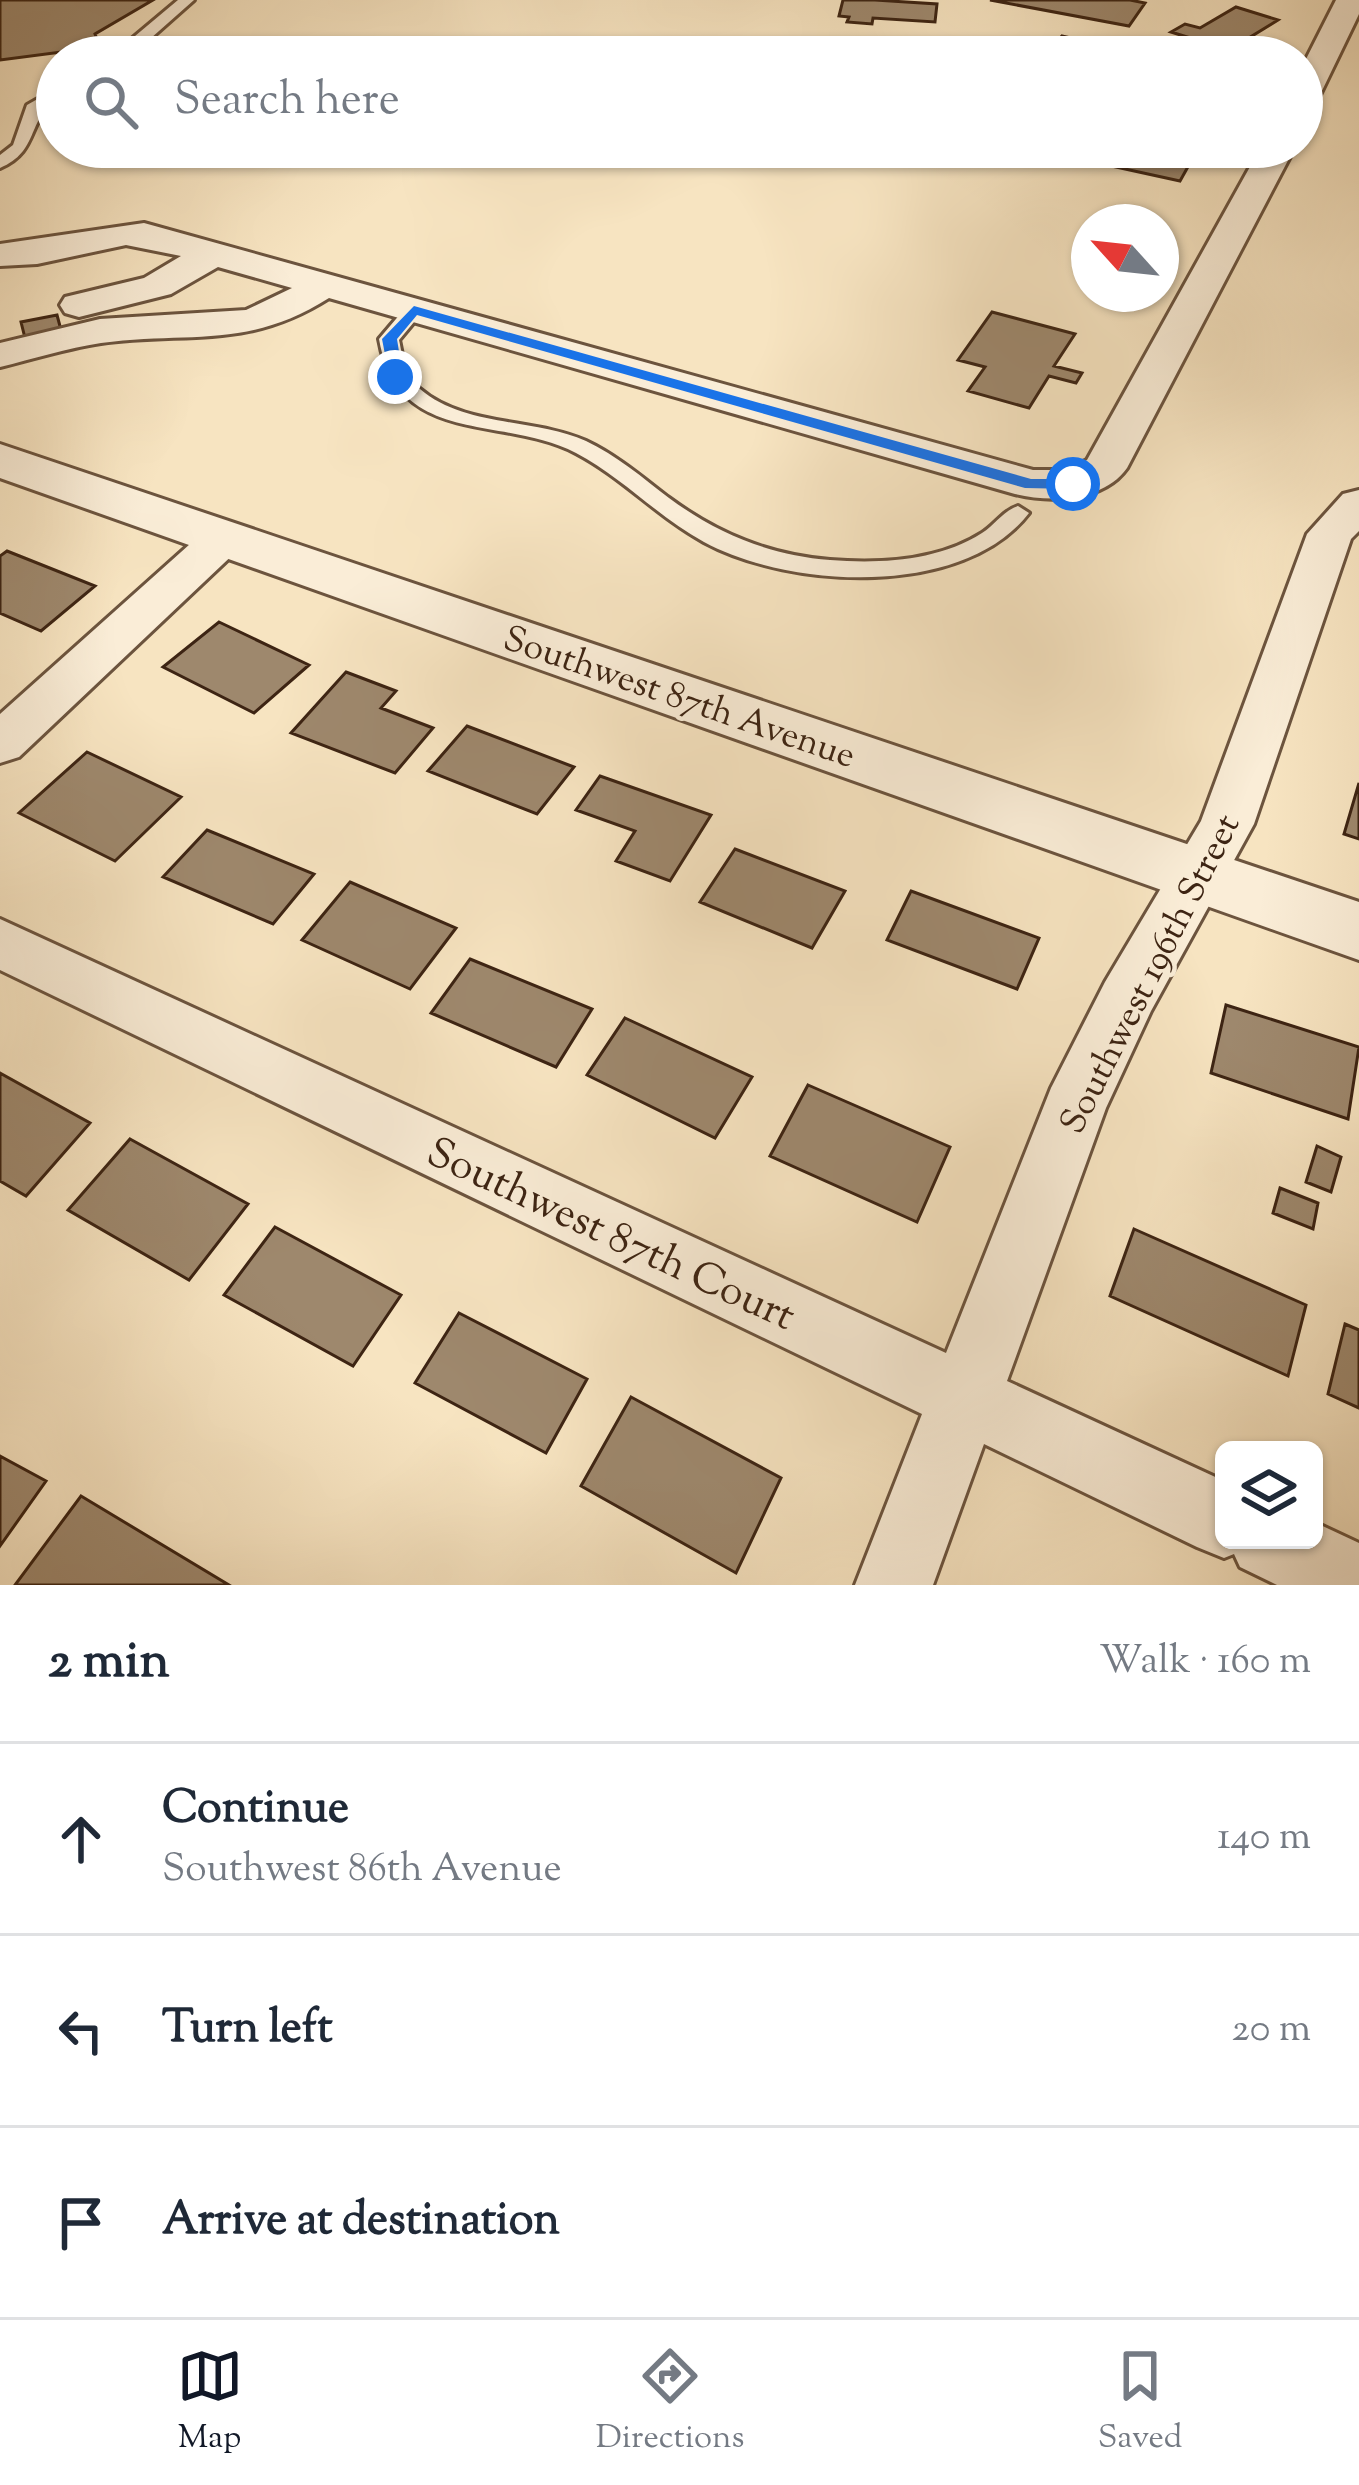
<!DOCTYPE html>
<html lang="en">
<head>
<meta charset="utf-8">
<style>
	:root { --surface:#fff; --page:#f2f2f3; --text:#1f2937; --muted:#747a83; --line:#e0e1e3; --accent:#111827 }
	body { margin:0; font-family:"Sorts Mill Goudy",serif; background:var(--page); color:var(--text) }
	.controls { position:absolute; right:36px; bottom:36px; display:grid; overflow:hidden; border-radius:18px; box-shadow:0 3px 9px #0004 }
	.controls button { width:108px; height:108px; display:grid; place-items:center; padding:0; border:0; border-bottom:3px solid var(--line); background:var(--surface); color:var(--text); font:60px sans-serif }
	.compass { position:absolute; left:1071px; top:204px; width:108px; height:108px; border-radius:50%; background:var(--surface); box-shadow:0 3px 9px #0004; rotate:297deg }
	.stop { position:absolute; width:36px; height:36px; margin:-27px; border:9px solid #1a73e8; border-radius:50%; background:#fff }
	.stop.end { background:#1a73e8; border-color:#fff; box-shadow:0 3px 12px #0008 }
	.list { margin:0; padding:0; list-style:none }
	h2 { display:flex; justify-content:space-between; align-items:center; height:156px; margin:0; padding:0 48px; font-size:51px }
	h2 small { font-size:39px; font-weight:400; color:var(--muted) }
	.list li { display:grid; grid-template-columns:78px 1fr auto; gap:36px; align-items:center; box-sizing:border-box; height:192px; padding:0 48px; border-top:3px solid var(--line) }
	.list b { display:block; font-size:45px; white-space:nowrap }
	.list p { margin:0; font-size:39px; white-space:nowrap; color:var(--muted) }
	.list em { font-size:39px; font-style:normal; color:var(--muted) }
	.icon { flex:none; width:66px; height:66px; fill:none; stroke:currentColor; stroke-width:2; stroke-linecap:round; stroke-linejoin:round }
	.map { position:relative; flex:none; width:1359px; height:1585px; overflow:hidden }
	.search { position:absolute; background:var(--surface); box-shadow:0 3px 9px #0004; left:36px; right:36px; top:36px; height:132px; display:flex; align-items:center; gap:30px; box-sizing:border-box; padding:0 42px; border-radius:66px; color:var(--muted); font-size:45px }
	.sheet { height:732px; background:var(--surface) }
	nav { display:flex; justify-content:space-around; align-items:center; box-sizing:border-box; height:168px; border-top:3px solid var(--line); background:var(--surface); font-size:33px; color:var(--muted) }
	nav a { display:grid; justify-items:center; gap:6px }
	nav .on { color:var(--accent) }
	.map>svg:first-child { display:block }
	.building { fill:#9e886d; stroke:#3d2413; stroke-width:3 }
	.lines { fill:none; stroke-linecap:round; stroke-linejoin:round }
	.service-casing { stroke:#6c543e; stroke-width:6 }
	.minor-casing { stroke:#6c543e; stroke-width:6 }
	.tertiary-casing { stroke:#6c543e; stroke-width:6 }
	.service { fill:#faedd7; fill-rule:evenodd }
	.minor { fill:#faedd7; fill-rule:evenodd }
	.tertiary { fill:#faedd7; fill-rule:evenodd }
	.route { fill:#1a73e8 }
	.labels { text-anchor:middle; stroke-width:9; stroke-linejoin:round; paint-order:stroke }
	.street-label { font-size:36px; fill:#3d2413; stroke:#faedd7 }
	.near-street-label { font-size:42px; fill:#3d2413; stroke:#faedd7 }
</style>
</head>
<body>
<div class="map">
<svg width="1359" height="1585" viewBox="0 0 1359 1585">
	<rect width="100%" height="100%" fill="#f7e4c1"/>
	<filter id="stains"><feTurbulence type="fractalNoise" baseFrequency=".00167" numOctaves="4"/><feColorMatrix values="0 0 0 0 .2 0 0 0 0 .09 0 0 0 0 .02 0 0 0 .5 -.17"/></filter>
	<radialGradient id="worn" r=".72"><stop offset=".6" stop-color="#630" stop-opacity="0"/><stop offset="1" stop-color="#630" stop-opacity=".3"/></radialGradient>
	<path class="building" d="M0 0H153L95 34 100 47 0 60Z
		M843 0H875L937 4 935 22 873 18 872 24 847 22 849 17 839 16Z
		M990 0H1130L1145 3 1129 26Z
		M1236 7 1278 20 1229 50 1171 32 1185 24 1200 28Z
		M1062 36 1088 42 1077 55 1050 49Z
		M1103 147H1199L1180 181 1093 162Z
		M992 312 1075 334 1054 366 1082 373 1076 383 1049 376 1029 408 968 391 985 367 958 360Z
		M57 315 61 330 25 338 21 322Z
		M7 551 95 586 41 631 0 613V556Z
		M219 622 309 665 254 713 163 667Z
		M346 672 396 691 381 708 433 728 395 773 291 733Z
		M467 726 574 767 537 814 428 771Z
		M87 752 181 797 115 861 19 813Z
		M600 776 711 815 670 881 616 861 635 831 576 810Z
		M1359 783V839L1344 834Z
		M207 830 314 874 273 924 163 877Z
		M735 849 845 891 812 948 700 902Z
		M350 882 456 928 410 989 302 940Z
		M911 891 1039 938 1017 989 887 940Z
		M470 959 592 1009 556 1067 431 1013Z
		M1226 1005 1359 1047 1348 1119 1211 1073Z
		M625 1018 752 1077 715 1138 587 1075Z
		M0 1073 90 1123 26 1196 0 1181Z
		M808 1085 950 1147 917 1222 770 1156Z
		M130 1139 248 1204 189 1280 68 1210Z
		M1317 1146 1341 1157 1331 1192 1306 1182Z
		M1280 1188 1318 1203 1313 1229 1273 1213Z
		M275 1227 401 1295 353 1366 224 1295Z
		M1134 1229 1306 1305 1288 1376 1110 1296Z
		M459 1313 587 1379 546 1453 415 1383Z
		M1345 1324 1359 1330V1408L1328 1394Z
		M631 1397 781 1478 736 1573 581 1486Z
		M0 1456 46 1481 0 1546Z
		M81 1496 229 1585H15Z"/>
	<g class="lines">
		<defs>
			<path id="service" d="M178 0H194L133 54 110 57Z
				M57 88V100C26 120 40 151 0 168V155L13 145 27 105Z
				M414 304 424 310 399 340C403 358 404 376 420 389 464 427 534 418 586 441 616 455 643 478 669 498 718 534 769 555 830 560 880 564 938 561 982 533 995 525 1003 511 1018 506L1029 513C964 598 791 589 704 542 658 517 622 477 576 453 501 414 398 448 379 339L407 306Z"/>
			<path id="minor" d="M1336 0H1359V14L1318 99 1302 109V67Z
				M1261 147H1295L1127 468C1104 501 1051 503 1015 494L329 298C247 350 190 331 101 343 67 348 33 359 0 367V343L100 319 246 310 292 288 218 267 171 294 79 317 65 313 60 305 65 297 144 278 181 256 126 245 37 264 0 266V244L144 223 1033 470H1068L1087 460Z
				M1359 490V531L1351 539 1254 824 1151 1011 1106 1108 1007 1381 1224 1481V1540H1314V1522L1359 1543V1585H1277L1240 1567 1234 1554 1224 1558 1197 1547 984 1444 933 1585H855L922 1414 0 970V919L946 1353 1051 1088 1105 982 1201 821 1307 534 1343 494Z
				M225 522 241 527 248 537 241 547 19 757 0 763V714L209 527Z"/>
			<path id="tertiary" d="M0 444 1359 902V960L0 478Z"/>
		</defs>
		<use href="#service" class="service-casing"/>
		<use href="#minor" class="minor-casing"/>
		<use href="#tertiary" class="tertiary-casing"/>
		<use href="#service" class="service"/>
		<use href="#minor" class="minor"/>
		<use href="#tertiary" class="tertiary"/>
	</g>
	<path class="route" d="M414 306 1031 479H1073L1081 484 1073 489 1025 488 417 315 397 339 403 377 390 380 382 339Z"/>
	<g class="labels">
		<g class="street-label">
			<text transform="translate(680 695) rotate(19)" y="13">Southwest 87th Avenue</text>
			<text transform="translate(1148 973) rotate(-63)" y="13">Southwest 196th Street</text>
		</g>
		<g class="near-street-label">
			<text transform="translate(612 1232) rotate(25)" y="15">Southwest 87th Court</text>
		</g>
	</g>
	<rect width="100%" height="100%" filter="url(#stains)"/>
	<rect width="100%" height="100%" fill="url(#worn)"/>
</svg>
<div class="controls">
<button><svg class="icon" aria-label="layers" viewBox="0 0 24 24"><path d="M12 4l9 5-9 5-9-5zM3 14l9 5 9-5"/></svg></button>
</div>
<svg class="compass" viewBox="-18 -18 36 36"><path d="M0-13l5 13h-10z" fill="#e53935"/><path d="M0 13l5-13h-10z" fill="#747a83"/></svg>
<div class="stop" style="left:1073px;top:484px"></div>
<div class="stop end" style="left:395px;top:377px"></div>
<div class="search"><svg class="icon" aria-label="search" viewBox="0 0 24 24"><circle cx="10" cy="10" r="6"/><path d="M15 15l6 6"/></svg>Search here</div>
</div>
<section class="sheet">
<h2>2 min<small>Walk · 160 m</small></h2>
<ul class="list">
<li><svg class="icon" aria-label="ahead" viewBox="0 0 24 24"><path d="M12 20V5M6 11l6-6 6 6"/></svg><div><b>Continue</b><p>Southwest 86th Avenue</p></div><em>140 m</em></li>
<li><svg class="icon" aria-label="left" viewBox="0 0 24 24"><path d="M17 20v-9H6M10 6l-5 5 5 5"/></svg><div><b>Turn left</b></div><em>20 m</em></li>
<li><svg class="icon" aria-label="arrive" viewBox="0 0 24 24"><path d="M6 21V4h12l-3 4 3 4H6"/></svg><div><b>Arrive at destination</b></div></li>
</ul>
</section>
<nav>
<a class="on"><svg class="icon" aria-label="map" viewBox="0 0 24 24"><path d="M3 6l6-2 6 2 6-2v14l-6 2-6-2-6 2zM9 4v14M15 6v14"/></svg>Map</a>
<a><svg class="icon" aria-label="directions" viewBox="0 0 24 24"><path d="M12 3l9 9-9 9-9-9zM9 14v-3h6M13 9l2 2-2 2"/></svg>Directions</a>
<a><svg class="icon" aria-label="saved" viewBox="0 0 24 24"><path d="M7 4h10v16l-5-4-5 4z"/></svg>Saved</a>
</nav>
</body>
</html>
